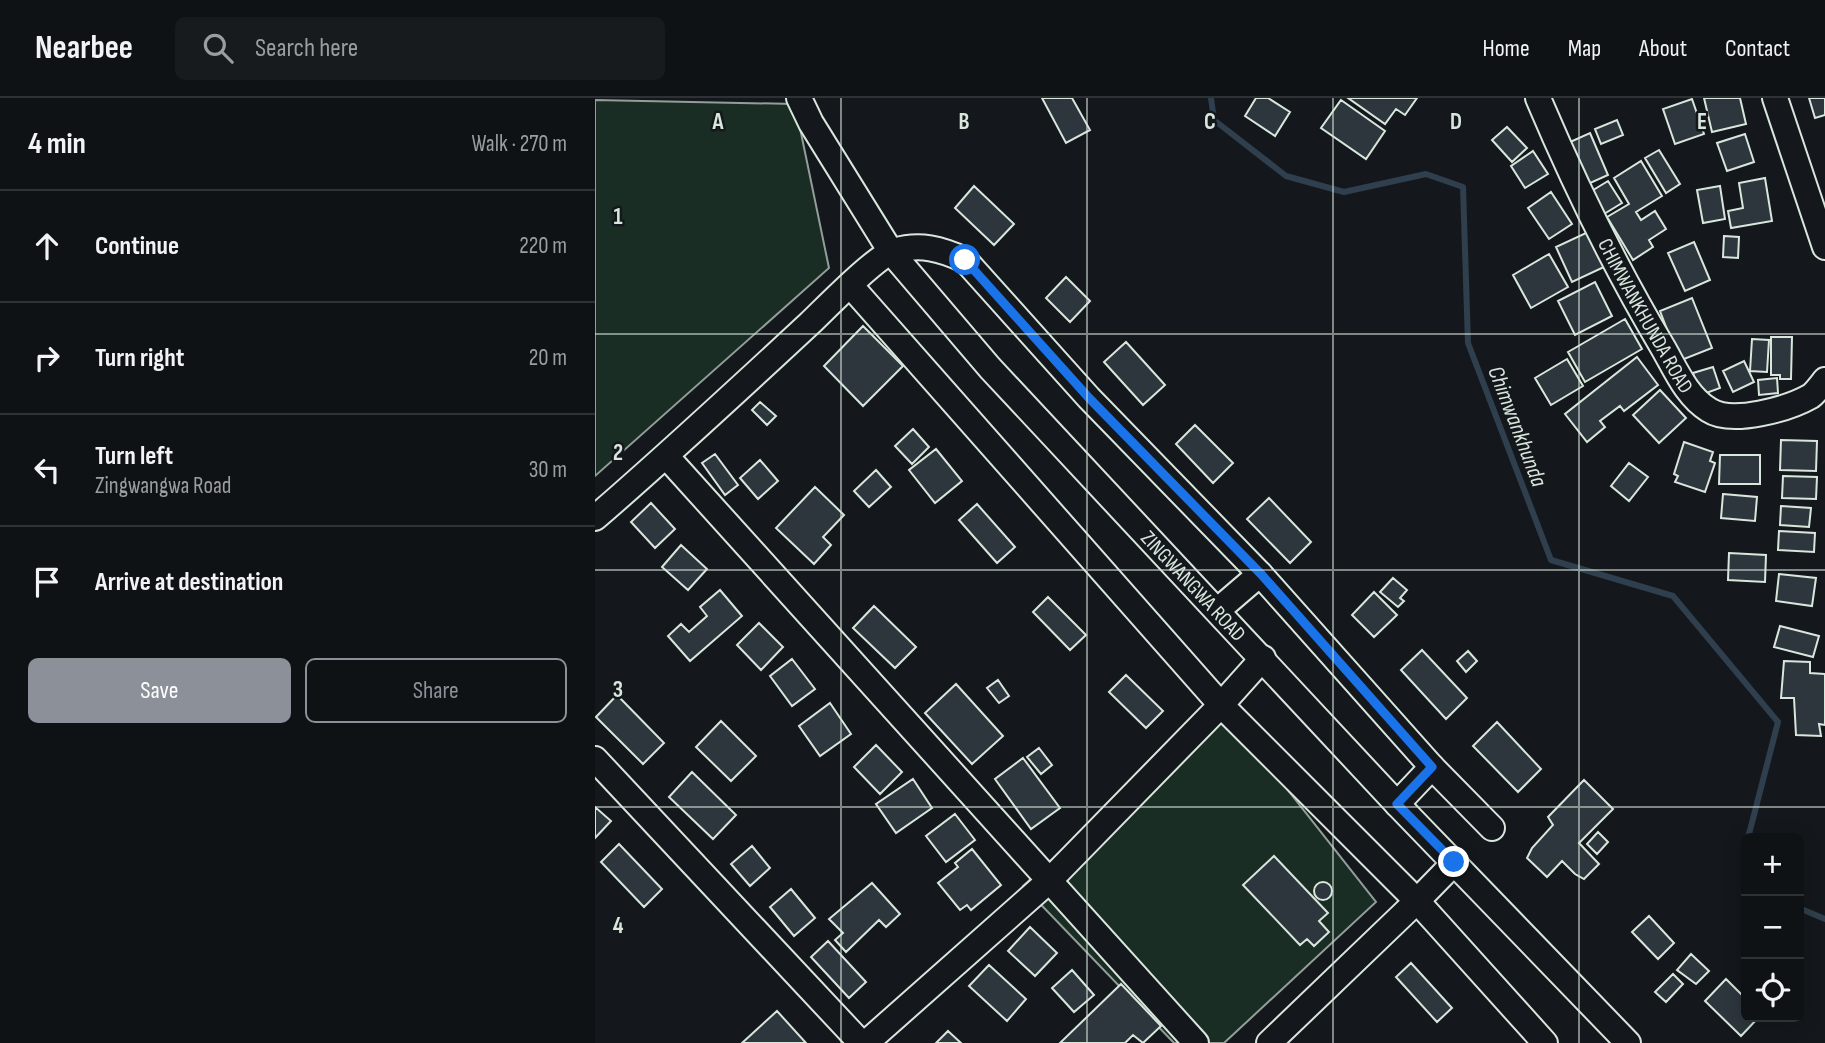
<!DOCTYPE html>
<html lang="en">
<head>
<meta charset="utf-8">
<style>
	:root { --surface:#0f1215; --page:#181b1e; --text:#f1f3f6; --muted:#9b9ea0; --line:#2f3234; --accent:#8c9099 }
	body { margin:0; font-family:"Sofia Sans Condensed",sans-serif; background:var(--page); color:var(--text) }
	.controls { position:absolute; right:21px; bottom:21px; display:grid; overflow:hidden; border-radius:10px; box-shadow:0 4px 18px #0003 }
	.controls button { width:63px; height:63px; display:grid; place-items:center; padding:0; border:0; border-bottom:2px solid var(--line); background:var(--surface); color:var(--text); font:35px sans-serif }
	.stop { position:absolute; width:21px; height:21px; margin:-16px; border:5px solid #1a73e8; border-radius:50%; background:#fff }
	.stop.end { background:#1a73e8; border-color:#fff; box-shadow:0 2px 7px #0008 }
	.list { margin:0; padding:0; list-style:none }
	h2 { display:flex; justify-content:space-between; align-items:center; height:91px; margin:0; padding:0 28px; font-size:30px }
	h2 small { font-size:23px; font-weight:400; color:var(--muted) }
	.list li { display:grid; grid-template-columns:46px 1fr auto; gap:21px; align-items:center; box-sizing:border-box; height:112px; padding:0 28px; border-top:2px solid var(--line) }
	.list b { display:block; font-size:26px; white-space:nowrap }
	.list p { margin:0; font-size:23px; white-space:nowrap; color:var(--muted) }
	.list em { font-size:23px; font-style:normal; color:var(--muted) }
	.actions { display:flex; gap:14px; padding:21px 28px }
	.actions a { flex:1; padding:16px 0; border:2px solid var(--accent); border-radius:10px; text-align:center; font-size:24px; color:var(--accent) }
	.actions .main { background:var(--accent); color:#fff }
	.icon { flex:none; width:38px; height:38px; fill:none; stroke:currentColor; stroke-width:2; stroke-linecap:round; stroke-linejoin:round }
	.map { position:relative; flex:none; width:1230px; height:945px; overflow:hidden }
	header { display:flex; align-items:center; gap:42px; box-sizing:border-box; height:98px; padding:0 35px; background:var(--surface); border-bottom:2px solid var(--line) }
	header strong { font-size:33px }
	nav { display:flex; gap:38px; margin-inline-start:auto; font-size:24px }
	.search { width:490px; height:63px; background:var(--page); display:flex; align-items:center; gap:18px; box-sizing:border-box; padding:0 24px; border-radius:10px; color:var(--muted); font-size:26px }
	main { display:flex }
	aside { flex:1; background:var(--surface) }
	.map>svg:first-child { display:block }
	.green { fill:#1a2d24; stroke:#939e99; stroke-width:2 }
	.lines { fill:none; stroke-linecap:round; stroke-linejoin:round }
	.stream { stroke:#2f3f4d; stroke-width:6 }
	.building { fill:#2c363c; stroke:#d8e6dc; stroke-width:2 }
	.minor-casing { stroke:#d8e6dc; stroke-width:28 }
	.minor { stroke:#14181c; stroke-width:24 }
	.route { stroke:#1a73e8; stroke-width:9 }
	.grid { fill:none; stroke:#d8e6dc; stroke-width:2; stroke-opacity:0.55 }
	.labels { text-anchor:middle; stroke-width:5; stroke-linejoin:round; paint-order:stroke }
	.street-label { font-size:21px; fill:#d8e6dc; stroke:#14181c }
	.water-label { font-size:23px; font-style:italic; fill:#d8e6dc; stroke:#14181c }
	.grid-label { font-size:23px; text-anchor:middle; font-weight:bold; fill:#d8e6dc; stroke:#14181c; stroke-width:5; stroke-linejoin:round; paint-order:stroke }
</style>
</head>
<body>
<header>
<strong>Nearbee</strong>
<div class="search"><svg class="icon" aria-label="search" viewBox="0 0 24 24"><circle cx="10" cy="10" r="6"/><path d="M15 15l6 6"/></svg>Search here</div>
<nav><a>Home</a><a>Map</a><a>About</a><a>Contact</a></nav>
</header>
<main>
<aside>
<h2>4 min<small>Walk · 270 m</small></h2>
<ul class="list">
<li><svg class="icon" aria-label="ahead" viewBox="0 0 24 24"><path d="M12 20V5M6 11l6-6 6 6"/></svg><div><b>Continue</b></div><em>220 m</em></li>
<li><svg class="icon" aria-label="right" viewBox="0 0 24 24"><path d="M7 20v-9h11M14 6l5 5-5 5"/></svg><div><b>Turn right</b></div><em>20 m</em></li>
<li><svg class="icon" aria-label="left" viewBox="0 0 24 24"><path d="M17 20v-9H6M10 6l-5 5 5 5"/></svg><div><b>Turn left</b><p>Zingwangwa Road</p></div><em>30 m</em></li>
<li><svg class="icon" aria-label="arrive" viewBox="0 0 24 24"><path d="M6 21V4h12l-3 4 3 4H6"/></svg><div><b>Arrive at destination</b></div></li>
</ul>
<div class="actions"><a class="main">Save</a><a>Share</a></div>
</aside>
<div class="map">
<svg width="1230" height="945" viewBox="0 0 1230 945">
	<rect width="100%" height="100%" fill="#14181c"/>
	<path class="green" d="M0 2 200 6 234 170 0 378Z
		M626 607 781 804 629 945H579L428 788Z"/>
	<g class="lines">
		<path class="stream" d="M616 0 619 22 691 78 749 94 831 76 868 89 873 245 956 462 1078 498 1183 624 1153 740
			M1151 787V788
			M1204 810 1230 821"/>
	</g>
	<path class="building" d="M447 0H477L495 32 471 45Z
		M661 0H673L695 14 680 38 650 18Z
		M753 0H822L810 17 801 11 790 26Z
		M1109 0H1145L1151 26 1117 34Z
		M1214 0H1230V17L1220 20Z
		M1097 1 1109 36 1080 46 1068 11Z
		M746 2 790 33 771 61 726 30Z
		M1022 22 1028 37 1006 46 1000 31Z
		M912 29 932 50 917 64 897 42Z
		M995 35 1013 77 993 86 975 44Z
		M1150 36 1159 64 1132 73 1122 45Z
		M1064 52 1085 86 1071 95 1050 60Z
		M938 53 953 76 930 90 916 68Z
		M1046 63 1067 98 1041 114 1046 122 1060 113 1071 131 1054 142 1058 149 1038 162 1012 119 1034 106 1019 80Z
		M1170 80 1177 123 1136 130 1133 113 1148 110 1144 85Z
		M1013 83 1027 105 1009 116 995 94Z
		M379 88 419 126 399 147 360 110Z
		M1125 88 1130 121 1108 125 1102 92Z
		M956 94 977 126 954 141 933 110Z
		M993 134 1009 169 977 184 961 149Z
		M1129 138 1144 139 1143 160 1128 159Z
		M1099 144 1115 182 1090 193 1073 155Z
		M954 156 973 189 936 210 918 177Z
		M471 179 495 203 475 224 451 200Z
		M1000 184 1017 218 980 237 963 203Z
		M1097 200 1117 250 1084 263 1065 213Z
		M1030 221 1047 251 990 284 973 254Z
		M268 228 308 268 268 308 229 268Z
		M1176 239H1197L1196 281H1185V277H1176Z
		M1157 241 1174 242 1172 274 1155 273Z
		M531 244 570 287 548 307 509 264Z
		M1042 259 1063 287 1029 313 1025 308 1005 323 1010 329 992 344 970 316Z
		M972 261 988 288 956 307 940 280Z
		M1149 263 1159 284 1138 294 1128 273Z
		M1118 269 1125 290 1106 297 1098 275Z
		M1182 280 1183 295 1164 297 1163 282Z
		M1065 292 1091 320 1064 345 1038 317Z
		M165 304 181 318 172 327 157 312Z
		M600 327 638 365 618 385 581 346Z
		M318 331 334 349 317 366 300 348Z
		M1186 342 1222 343 1221 373 1185 372Z
		M1089 344 1118 354 1115 363 1120 365 1110 394 1080 384 1083 378 1079 376Z
		M341 351 367 383 340 405 314 372Z
		M120 356 143 387 130 397 107 365Z
		M1125 357H1165V386H1124Z
		M165 362 183 383 163 401 145 380Z
		M1034 365 1053 379 1034 403 1016 388Z
		M281 372 296 389 274 409 259 393Z
		M1188 378 1222 379 1221 401 1187 400Z
		M220 389 249 417 228 439 236 447 219 466 181 430Z
		M1128 396 1162 399 1160 423 1126 420Z
		M674 400 716 444 695 465 652 421Z
		M56 405 80 431 60 450 36 424Z
		M382 406 420 449 402 465 364 422Z
		M1186 408 1216 410 1214 429 1185 427Z
		M1184 433 1220 435 1219 454 1183 452Z
		M86 447 112 471 93 492 67 469Z
		M1134 455 1171 457 1170 484 1133 482Z
		M1184 476 1221 480 1217 508 1181 503Z
		M798 480 812 492 805 500 809 503 803 509 785 494Z
		M125 492 147 518 95 563 73 538 86 526 94 534 112 518 105 509Z
		M779 494 802 517 779 539 757 517Z
		M453 499 491 537 475 552 438 514Z
		M279 508 321 549 300 570 258 530Z
		M164 525 188 549 166 572 142 547Z
		M1185 528 1224 538 1218 559 1179 549Z
		M827 552 872 600 851 621 806 572Z
		M873 553 882 563 871 574 862 563Z
		M197 561 220 591 197 608 175 578Z
		M1189 563 1215 564V575L1230 576V627L1224 626 1226 638 1201 637 1199 600H1186Z
		M531 577 568 613 551 630 514 594Z
		M403 582 414 598 404 605 392 590Z
		M361 586 408 638 377 666 330 615Z
		M22 597 69 645 48 666 1 619Z
		M235 605 256 636 225 658 204 628Z
		M126 623 161 658 136 683 101 649Z
		M902 624 946 671 923 694 878 648Z
		M281 647 307 674 285 696 259 669Z
		M444 650 457 667 446 676 432 659Z
		M428 660 465 710 436 731 400 681Z
		M97 674 141 717 118 741 74 699Z
		M318 681 337 710 301 735 281 706Z
		M989 682 1018 711 984 745 1004 766 989 781 980 776 967 763 952 779 932 760 937 750 958 727 953 719Z
		M0 709 16 723 0 740Z
		M360 716 380 742 351 764 331 738Z
		M1003 734 1013 744 1002 756 992 746Z
		M24 746 67 791 49 809 6 764Z
		M157 748 175 770 155 788 136 766Z
		M377 751 406 787 376 812 372 807 365 812 343 785 363 769 360 765Z
		M679 758 733 815 724 823 734 834 719 848 712 841 705 847 648 787Z
		M719 793a9 9 0 1 1 18 0a9 9 0 1 1-18 0Z
		M277 785 305 816 291 829 284 822 251 854 240 842 248 835 234 821Z
		M196 791 220 820 199 838 175 809Z
		M1054 818 1079 845 1063 861 1037 834Z
		M435 829 462 855 440 878 413 853Z
		M233 843 271 884 254 900 216 859Z
		M1096 856 1114 873 1101 886 1082 872Z
		M816 865 857 910 842 924 801 879Z
		M394 867 431 901 412 923 374 888Z
		M477 872 499 897 479 914 457 890Z
		M1078 876 1088 886 1071 904 1060 894Z
		M1131 881 1151 901V919H1164L1146 938 1110 903Z
		M526 886 566 928 548 945 538 937 530 945H465Z
		M182 913 211 945H147Z
		M353 933 366 945H341Z"/>
	<g class="lines">
		<defs>
			<g id="minor">
				<path id="s1" d="M204 0 216 25 296 154 395 270 802 706 1033 945"/>
				<path id="s2" d="M943 0C979 85 1020 169 1067 248 1080 270 1091 298 1114 312 1137 327 1193 311 1216 298 1221 294 1226 287 1230 282"/>
				<path d="M1180 0 1230 149"/>
				<path d="M255 187 626 607 822 803 950 945"/>
				<path d="M72 359 601 945"/>
				<path d="M0 420C73 357 143 292 214 226 230 211 281 158 299 153 325 145 346 151 370 162L494 300 665 476 837 669"/>
				<path d="M623 512 665 476"/>
				<path d="M0 661 266 945"/>
				<path d="M802 706 837 669 897 730"/>
				<path d="M271 945 455 782 626 607 668 560"/>
				<path d="M674 945 822 803 860 764"/>
			</g>
		</defs>
		<use href="#minor" class="minor-casing"/>
		<use href="#minor" class="minor"/>
	</g>
	<g class="lines">
		<path class="route" d="M370 162 494 300 666 476 837 669 802 706 859 764"/>
	</g>
	<path class="grid" d="M246 0V945M492 0V945M738 0V945M984 0V945M0 236H1230M0 472H1230M0 709H1230"/>
	<g class="labels">
		<g class="street-label">
			<text dy="7" stroke="none"><textPath href="#s2" startOffset="243">CHIMWANKHUNDA ROAD</textPath></text>
			<text dy="7" stroke="none"><textPath href="#s1" startOffset="630">ZINGWANGWA ROAD</textPath></text>
		</g>
		<g class="water-label">
			<text transform="translate(923 328) rotate(69)" y="8">Chimwankhunda</text>
		</g>
	</g>
	<g class="grid-label">
		<text x="123" y="31">A</text>
		<text x="369" y="31">B</text>
		<text x="615" y="31">C</text>
		<text x="861" y="31">D</text>
		<text x="1107" y="31">E</text>
		<text x="23" y="126">1</text>
		<text x="23" y="362">2</text>
		<text x="23" y="599">3</text>
		<text x="23" y="835">4</text>
	</g>
</svg>
<div class="controls">
<button>+</button>
<button>−</button>
<button><svg class="icon" aria-label="locate" viewBox="0 0 24 24"><circle cx="12" cy="12" r="6"/><path d="M12 2v4M12 18v4M2 12h4M18 12h4"/></svg></button>
</div>
<div class="stop" style="left:370px;top:162px"></div>
<div class="stop end" style="left:859px;top:764px"></div>
</div>
</main>
</body>
</html>
